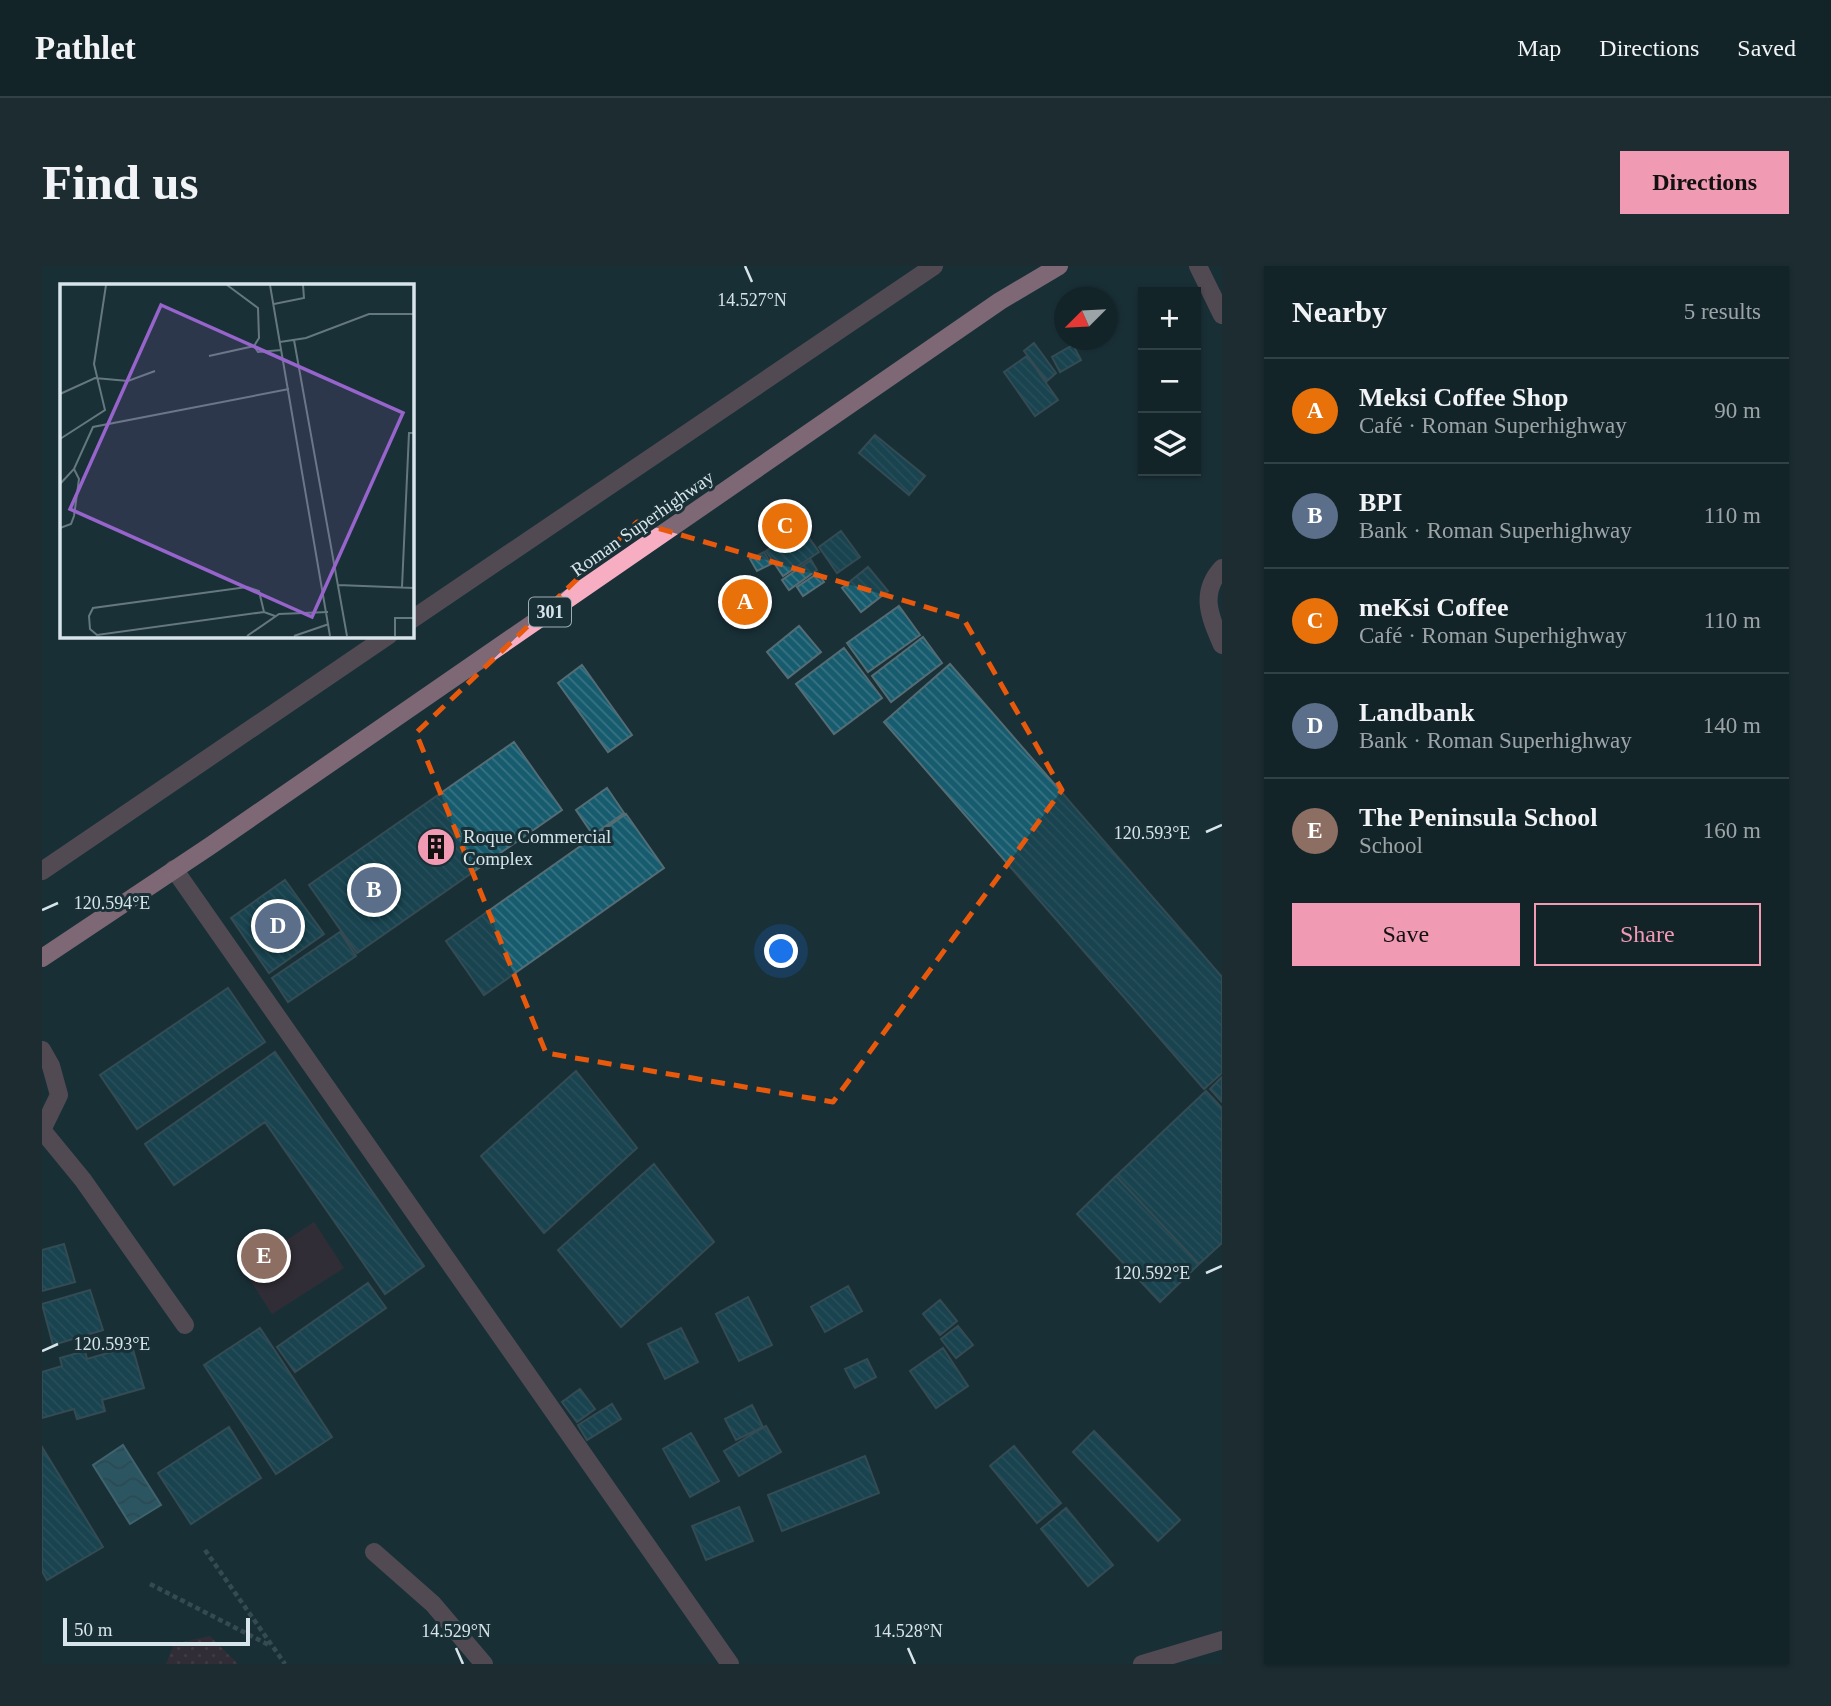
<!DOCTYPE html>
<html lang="en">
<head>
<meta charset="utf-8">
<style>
	:root { --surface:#132429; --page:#1c2c31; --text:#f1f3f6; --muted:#9da4a8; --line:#324146; --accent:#f19ab3 }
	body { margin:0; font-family:Georgia,serif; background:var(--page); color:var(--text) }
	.controls { position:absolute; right:21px; top:21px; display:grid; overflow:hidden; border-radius:0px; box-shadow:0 2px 5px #0004 }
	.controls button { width:63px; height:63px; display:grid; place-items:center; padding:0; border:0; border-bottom:2px solid var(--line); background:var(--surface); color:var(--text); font:35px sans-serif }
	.compass { position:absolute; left:1012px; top:21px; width:63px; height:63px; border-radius:50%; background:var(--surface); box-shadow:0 2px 5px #0004; rotate:246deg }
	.scale { position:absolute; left:21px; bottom:18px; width:187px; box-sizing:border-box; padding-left:7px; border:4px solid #d7e5ea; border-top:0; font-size:19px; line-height:24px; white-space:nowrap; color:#d7e5ea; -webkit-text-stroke:5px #193037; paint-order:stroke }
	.you { position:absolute; left:740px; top:686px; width:24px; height:24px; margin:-18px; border:5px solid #fff; border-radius:50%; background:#1a73e8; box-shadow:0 0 0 10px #1a73e833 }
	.badge { display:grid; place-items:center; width:46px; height:46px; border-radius:50%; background:var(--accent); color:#fff; font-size:23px; font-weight:700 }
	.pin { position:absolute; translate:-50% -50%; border:4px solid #fff; box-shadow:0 2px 7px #0006 }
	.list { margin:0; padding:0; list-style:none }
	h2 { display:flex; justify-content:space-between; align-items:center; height:91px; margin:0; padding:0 28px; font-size:30px }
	h2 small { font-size:23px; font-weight:400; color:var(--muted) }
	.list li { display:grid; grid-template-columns:46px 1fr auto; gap:21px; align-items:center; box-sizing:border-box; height:105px; padding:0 28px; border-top:2px solid var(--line) }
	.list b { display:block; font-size:26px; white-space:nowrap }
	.list p { margin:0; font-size:23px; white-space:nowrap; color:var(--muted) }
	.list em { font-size:23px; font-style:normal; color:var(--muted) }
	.actions { display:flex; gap:14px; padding:21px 28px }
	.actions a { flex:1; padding:16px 0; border:2px solid var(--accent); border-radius:0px; text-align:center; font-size:24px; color:var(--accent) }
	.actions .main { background:var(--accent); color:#111 }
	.icon { flex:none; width:38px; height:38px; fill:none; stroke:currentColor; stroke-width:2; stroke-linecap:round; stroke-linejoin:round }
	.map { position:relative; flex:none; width:1180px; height:1398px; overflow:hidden; border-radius:0px }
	header { display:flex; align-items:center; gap:42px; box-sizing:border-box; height:98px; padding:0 35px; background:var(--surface); border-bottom:2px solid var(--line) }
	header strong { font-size:33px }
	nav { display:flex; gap:38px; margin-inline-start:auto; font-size:24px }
	.intro { display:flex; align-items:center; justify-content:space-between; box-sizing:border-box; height:168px; padding:0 42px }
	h1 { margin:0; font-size:49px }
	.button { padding:18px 32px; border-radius:0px; background:var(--accent); color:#111; font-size:24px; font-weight:700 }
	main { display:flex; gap:42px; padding:0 42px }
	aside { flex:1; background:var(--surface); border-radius:0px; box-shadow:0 2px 5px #0004 }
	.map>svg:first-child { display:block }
	.grass { fill:url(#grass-dots) }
	.garden { fill:#4f2a35 }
	.water { fill:url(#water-waves); stroke:#70a1b0; stroke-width:2 }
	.building { fill:url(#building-back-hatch); stroke:#546d75; stroke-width:2 }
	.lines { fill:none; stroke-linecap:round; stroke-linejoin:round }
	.path { stroke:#586c73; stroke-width:4.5; stroke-dasharray:5 3.5; stroke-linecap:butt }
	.minor { stroke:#976b77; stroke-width:18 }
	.major { stroke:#f8aec2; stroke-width:18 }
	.marked { fill:none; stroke:#e8590c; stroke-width:5; stroke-dasharray:14 9; stroke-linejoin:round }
	.ticks { fill:none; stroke:#d7e5ea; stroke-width:2.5 }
	.labels { text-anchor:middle; stroke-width:6; stroke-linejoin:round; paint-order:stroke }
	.shield { fill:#193037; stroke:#9eafb4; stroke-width:2 }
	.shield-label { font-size:18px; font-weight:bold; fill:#d7e5ea }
	.street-label { font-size:19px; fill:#d7e5ea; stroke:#193037 }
	.poi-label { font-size:19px; fill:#d7e5ea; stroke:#193037; text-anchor:start }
	.inset-road { fill:none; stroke:#65787f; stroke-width:2 }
	.view { fill:#9764cc; fill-opacity:0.15; stroke:#9764cc; stroke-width:3.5 }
	.inset-edge { fill:none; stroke:#d7e5ea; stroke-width:3.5 }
	.ticks-label { font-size:18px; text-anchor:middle; fill:#d7e5ea; stroke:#193037; stroke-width:6; stroke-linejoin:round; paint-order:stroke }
</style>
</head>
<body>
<header>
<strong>Pathlet</strong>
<nav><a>Map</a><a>Directions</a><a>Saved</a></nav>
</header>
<div class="intro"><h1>Find us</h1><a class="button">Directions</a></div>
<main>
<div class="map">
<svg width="1180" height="1398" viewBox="0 0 1180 1398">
	<defs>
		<pattern id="grass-dots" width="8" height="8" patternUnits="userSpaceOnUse" patternTransform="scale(1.75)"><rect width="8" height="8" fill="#4f2a35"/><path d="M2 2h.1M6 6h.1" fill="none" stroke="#684952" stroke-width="1.8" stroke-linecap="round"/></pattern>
		<pattern id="water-waves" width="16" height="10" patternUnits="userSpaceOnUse" patternTransform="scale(1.75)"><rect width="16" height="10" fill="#448497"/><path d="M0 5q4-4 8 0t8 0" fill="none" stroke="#426b77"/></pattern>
		<pattern id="building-back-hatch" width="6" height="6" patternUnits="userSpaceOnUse" patternTransform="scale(1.75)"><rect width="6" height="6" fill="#175c6e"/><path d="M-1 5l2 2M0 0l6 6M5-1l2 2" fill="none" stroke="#387383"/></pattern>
	</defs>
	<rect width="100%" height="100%" fill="#193037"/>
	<path class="grass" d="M168 1370 196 1398H124L132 1378Z"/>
	<path class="garden" d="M272 956 302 1002 230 1048 201 1003Z"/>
	<path class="water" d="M81 1179 119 1239 88 1258 51 1199Z"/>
	<path class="building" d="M992 77 1014 107 1005 115 982 85Z
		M1031 79 1039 94 1018 106 1010 91Z
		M985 90 1016 134 993 150 962 106Z
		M833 169 883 210 867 229 817 187Z
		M759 260 777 286 741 310 724 285Z
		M799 265 818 291 795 307 777 281Z
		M722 286 729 298 715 305 708 293Z
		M769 294 775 304 747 324 740 314Z
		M826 301 846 325 819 346 800 322Z
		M776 307 782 316 761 330 755 321Z
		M857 340 878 369 826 406 805 377Z
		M757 360 779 386 746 412 725 386Z
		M881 371 900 397 849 436 830 410Z
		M802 382 840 432 792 468 754 418Z
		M908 398 1180 711V807L1162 823 842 456Z
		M540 399 590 469 566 486 516 417Z
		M472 476 520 544 315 687 267 619Z
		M565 522 582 547 551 569 534 544Z
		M584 548 622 602 442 729 404 675Z
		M243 614 282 668 227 707 189 652Z
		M298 666 314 690 246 736 230 712Z
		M186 722 223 776 95 863 58 809Z
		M233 786 382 1000 343 1028 223 856 132 919 103 878Z
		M534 805 595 882 502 967 439 890Z
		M1180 811V836L1168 823Z
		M1164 825 1180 842V977L1157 998 1074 910Z
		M612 898 672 976 579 1061 516 984Z
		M1074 910 1157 998 1118 1036 1035 948Z
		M22 978 33 1016 0 1025V984Z
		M326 1017 344 1042 253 1106 235 1081Z
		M806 1020 820 1045 783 1066 769 1041Z
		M48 1024 61 1064 11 1079 0 1038Z
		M706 1031 730 1079 697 1095 674 1048Z
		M898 1034 915 1055 898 1069 881 1048Z
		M916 1060 931 1079 914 1092 899 1073Z
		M218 1062 290 1171 234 1208 162 1099Z
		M639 1062 656 1096 623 1113 606 1078Z
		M90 1080 102 1122 60 1134 63 1145 35 1153 32 1143 0 1152V1106L20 1100 18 1092 43 1085 45 1093Z
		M901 1082 926 1120 894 1142 868 1105Z
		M825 1093 834 1111 813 1122 803 1103Z
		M538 1123 553 1143 535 1156 520 1136Z
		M570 1138 579 1153 545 1174 536 1159Z
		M710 1139 721 1161 694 1174 683 1153Z
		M724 1160 739 1186 697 1210 682 1185Z
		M187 1161 219 1212 149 1258 116 1207Z
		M1052 1165 1138 1254 1116 1275 1031 1186Z
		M649 1167 677 1215 648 1231 621 1183Z
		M972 1180 1019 1237 995 1257 948 1200Z
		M0 1181 61 1281 5 1314 0 1305Z
		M823 1190 837 1227 740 1265 726 1229Z
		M697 1241 711 1275 664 1294 650 1260Z
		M1024 1242 1071 1299 1046 1320 999 1263Z"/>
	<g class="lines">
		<path class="path" d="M163 1284 243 1398
			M108 1318 229 1380"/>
		<path class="minor" d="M1156 0 1180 49
			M1180 302C1157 327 1168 351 1180 379
			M369 354 892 0
			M132 603 688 1398
			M0 605 347 369
			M0 784 9 800 17 829 0 864
			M0 864 41 914 143 1059
			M332 1286 391 1338 442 1398
			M1100 1398 1180 1374"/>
		<path class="major" d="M0 692 168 580 958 35 1017 0"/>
	</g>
	<path d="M0 0H1180V1398H0ZM595 256 921 352 1020 524 791 836 504 787 374 467Z" fill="#193037" fill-opacity=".55" fill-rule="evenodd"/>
	<path class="marked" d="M595 256 921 352 1020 524 791 836 504 787 374 467Z"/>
	<path class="ticks" d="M703 0 710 16M1164 566 1180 559M0 644 16 637M1164 1007 1180 1000M0 1085 16 1078M414 1382 421 1398M866 1382 873 1398"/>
	<defs>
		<symbol id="building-disc" viewBox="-11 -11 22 22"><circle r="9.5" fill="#f19ab3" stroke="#193037"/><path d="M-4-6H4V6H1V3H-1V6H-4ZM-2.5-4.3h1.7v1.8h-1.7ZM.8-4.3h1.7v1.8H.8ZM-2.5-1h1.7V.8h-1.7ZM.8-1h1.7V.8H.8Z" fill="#111"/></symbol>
	</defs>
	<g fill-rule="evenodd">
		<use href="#building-disc" x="372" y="559" width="44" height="44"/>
	</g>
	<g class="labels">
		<rect class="shield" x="487" y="331.5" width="42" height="29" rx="5"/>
		<g class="shield-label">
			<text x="508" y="352">301</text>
		</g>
		<g class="street-label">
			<text transform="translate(600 257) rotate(-35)" y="7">Roman Superhighway</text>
		</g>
		<g class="poi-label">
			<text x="421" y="577">Roque Commercial<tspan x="421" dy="22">Complex</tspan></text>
		</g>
	</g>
	<g transform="translate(18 18)">
		<rect width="354" height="354" fill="#193037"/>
		<path class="inset-road" d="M210 1 270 352M214 20 244 14 243 1M234 56 287 352M220 58 246 54 309 30H354M194 62 198 68 222 66M149 72 194 62 199 54 198 24 167 1M0 110 35 94 68 97 95 87M0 155 45 126 34 80 46 1M0 200 14 185 33 143 229 105M0 244 11 240 14 232 19 195 14 185M278 301 354 304M342 303 349 149H354M204 328 199 307 187 303 33 324 29 332 30 345 37 351 204 328 215 332M187 352 219 330 268 328M234 352 269 340M335 352V334H354"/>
		<path class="view" d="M101 21 343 129 252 333 10 225Z"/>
		<rect width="354" height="354" class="inset-edge"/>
	</g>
	<g class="ticks-label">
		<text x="710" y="40">14.527°N</text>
		<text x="1110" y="573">120.593°E</text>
		<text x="70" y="643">120.594°E</text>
		<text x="1110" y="1013">120.592°E</text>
		<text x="70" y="1084">120.593°E</text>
		<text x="414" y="1371">14.529°N</text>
		<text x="866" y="1371">14.528°N</text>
	</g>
</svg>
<div class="controls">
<button>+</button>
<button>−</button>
<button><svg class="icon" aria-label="layers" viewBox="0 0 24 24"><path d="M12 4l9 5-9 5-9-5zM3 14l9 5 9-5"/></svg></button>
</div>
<svg class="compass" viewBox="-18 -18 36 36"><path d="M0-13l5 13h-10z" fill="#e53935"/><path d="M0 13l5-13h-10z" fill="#9da4a8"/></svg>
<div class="scale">50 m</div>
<div class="you"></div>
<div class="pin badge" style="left:703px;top:336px;background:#e8710a">A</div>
<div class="pin badge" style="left:332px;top:624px;background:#5c6f8a">B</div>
<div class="pin badge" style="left:743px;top:260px;background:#e8710a">C</div>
<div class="pin badge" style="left:236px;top:660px;background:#5c6f8a">D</div>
<div class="pin badge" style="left:222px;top:990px;background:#8d6e63">E</div>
</div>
<aside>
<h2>Nearby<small>5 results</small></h2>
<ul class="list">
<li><span class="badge" style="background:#e8710a">A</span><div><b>Meksi Coffee Shop</b><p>Café · Roman Superhighway</p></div><em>90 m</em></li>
<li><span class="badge" style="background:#5c6f8a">B</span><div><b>BPI</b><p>Bank · Roman Superhighway</p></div><em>110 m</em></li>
<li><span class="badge" style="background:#e8710a">C</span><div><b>meKsi Coffee</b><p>Café · Roman Superhighway</p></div><em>110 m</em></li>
<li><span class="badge" style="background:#5c6f8a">D</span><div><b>Landbank</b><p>Bank · Roman Superhighway</p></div><em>140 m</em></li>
<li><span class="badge" style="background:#8d6e63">E</span><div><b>The Peninsula School</b><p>School</p></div><em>160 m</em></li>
</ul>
<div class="actions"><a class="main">Save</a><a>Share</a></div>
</aside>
</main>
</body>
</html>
